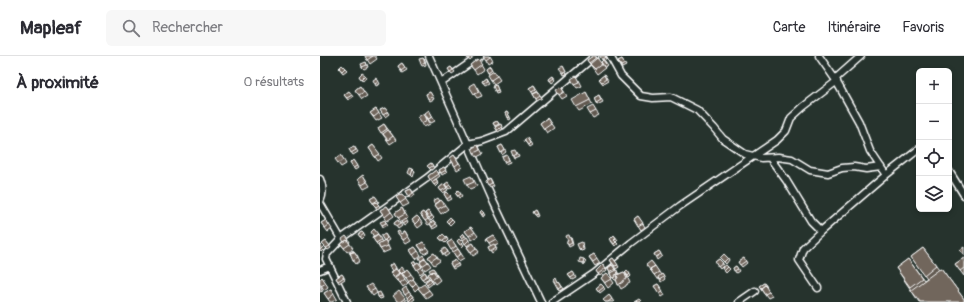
<!DOCTYPE html>
<html lang="fr">
<head>
<meta charset="utf-8">
<style>
	:root { --surface:#fff; --page:#f7f7f7; --text:#2b2b33; --muted:#7c7c81; --line:#e1e1e2 }
	body { margin:0; font-family:Pangolin,sans-serif; background:var(--page); color:var(--text) }
	.controls { position:absolute; right:12px; top:12px; display:grid; overflow:hidden; border-radius:6px; box-shadow:0 2px 6px #0003 }
	.controls button { width:36px; height:36px; display:grid; place-items:center; padding:0; border:0; border-bottom:1px solid var(--line); background:var(--surface); color:var(--text); font:20px sans-serif }
	.list { margin:0; padding:0; list-style:none }
	h2 { display:flex; justify-content:space-between; align-items:center; height:52px; margin:0; padding:0 16px; font-size:17px }
	h2 small { font-size:13px; font-weight:400; color:var(--muted) }
	.icon { flex:none; width:22px; height:22px; fill:none; stroke:currentColor; stroke-width:2; stroke-linecap:round; stroke-linejoin:round }
	.map { position:relative; flex:none; width:644px; height:246px; overflow:hidden }
	header { display:flex; align-items:center; gap:24px; box-sizing:border-box; height:56px; padding:0 20px; background:var(--surface); border-bottom:1px solid var(--line) }
	header strong { font-size:19px }
	nav { display:flex; gap:22px; margin-inline-start:auto; font-size:14px }
	.search { width:280px; height:36px; background:var(--page); display:flex; align-items:center; gap:10px; box-sizing:border-box; padding:0 14px; border-radius:6px; color:var(--muted); font-size:15px }
	main { display:flex }
	aside { flex:1; background:var(--surface) }
	.map>svg:first-child { display:block }
	.lines { fill:none; stroke-linecap:round; stroke-linejoin:round }
	.minor-casing { stroke:#fff; stroke-width:9 }
	.minor { stroke:#26332d; stroke-width:6 }
	.wall { fill:#61584f; stroke:#fff }
	.shaded-wall { fill:#4f4740; stroke:#fff }
	.building { fill:#71665c; stroke:#fff }
</style>
</head>
<body>
<header>
<strong>Mapleaf</strong>
<div class="search"><svg class="icon" aria-label="search" viewBox="0 0 24 24"><circle cx="10" cy="10" r="6"/><path d="M15 15l6 6"/></svg>Rechercher</div>
<nav><a>Carte</a><a>Itinéraire</a><a>Favoris</a></nav>
</header>
<main>
<aside>
<h2>À proximité<small>0 résultats</small></h2>
<ul class="list">
</ul>
</aside>
<div class="map">
<svg width="644" height="246" viewBox="0 0 644 246">
	<rect width="100%" height="100%" fill="#26332d"/>
	<filter id="ink" filterUnits="userSpaceOnUse"><feTurbulence type="fractalNoise" baseFrequency=".025" numOctaves="2"/><feDisplacementMap in="SourceGraphic" scale="8" xChannelSelector="R" yChannelSelector="G"/><feConvolveMatrix kernelMatrix="1 2 1 2 8 2 1 2 1" color-interpolation-filters="sRGB"/></filter>
	<g filter="url(#ink)">
		<g class="lines">
			<defs>
				<path id="minor" d="M109 0 174 147 221 246
					M290 0 301 20 321 40 333 42 351 41 377 54 394 72 403 83 425 98 441 102 458 101 472 103 490 114 508 117 522 112 534 111 546 113 561 111
					M499 0 515 23 539 66 550 95 566 119 599 93
					M515 23 541 0
					M121 27 160 0
					M450 102 466 124 491 165 501 175
					M629 115 644 139
					M0 123C3 131 4 137 0 146
					M0 147 21 183
					M0 214 10 210
					M498 232 479 204 483 192 501 175 566 119
					M27 246 6 203 7 198 21 183 107 122 148 88 162 85 186 76 275 0
					M232 246 275 217 311 187 360 150 457 84 466 75 471 62 483 51 517 25
					M419 246 435 235"/>
			</defs>
			<use href="#minor" class="minor-casing"/>
			<use href="#minor" class="minor"/>
		</g>
		<path class="wall" d="M45 0H55L57 3 50 8Z
			M146 0H151L152 3 150 5Z
			M170 0 173 5 168 8 166 4Z
			M275 0 285 12 277 18 267 4Z
			M285 0 287 3 284 5 288 10 285 12 281 6 283 4Z
			M103 2 105 4 106 9 102 10 101 8Z
			M158 3 164 13 157 18 150 9Z
			M302 3 306 10 302 12 298 5Z
			M46 6 48 11 44 13 42 11Z
			M82 7 87 14 82 17 78 10Z
			M170 10 173 16 174 15 180 24 174 28 171 24 169 18 166 13Z
			M243 10 247 18 244 19 243 17Z
			M131 11 135 16 132 18 128 13Z
			M19 12H25L27 14 23 17Z
			M45 19 46 21 43 25 39 20Z
			M284 19 288 25 283 28 279 23Z
			M233 20 236 24 232 27 229 23Z
			M166 22 169 27 165 29 162 25Z
			M58 24 60 28 56 30 55 28Z
			M259 24 262 30 257 32 254 28Z
			M176 29 179 36 176 37 175 35Z
			M214 29 218 35 213 38 209 32Z
			M40 30 47 40 42 43 35 34Z
			M157 31 162 40 157 42 154 38Z
			M241 31 247 40 242 43 239 39Z
			M29 35 33 41 28 44 24 39Z
			M110 36 114 43 110 45 106 38Z
			M218 36 222 42 217 45 213 38Z
			M266 36 272 48 259 55 256 51Z
			M279 39 283 46 277 49 274 42Z
			M65 52 69 58 65 61 60 54Z
			M56 53 62 62 56 65 50 57Z
			M109 54 115 65 111 67 108 63Z
			M275 54 279 59 273 62 270 58Z
			M187 56 191 63 189 64 185 57Z
			M107 61 110 68 104 71 102 67Z
			M227 62 234 72 227 77 220 67Z
			M177 65 183 73 178 76 173 67Z
			M64 68 76 84 70 88 58 72Z
			M207 82 212 89 209 91 204 84Z
			M53 89 62 102 58 105 49 92Z
			M158 89 163 98 157 101 154 97Z
			M182 89 186 96 182 99 178 91Z
			M34 90 38 96 33 99 29 93Z
			M197 96 199 100 194 102 193 100Z
			M21 99 26 108 21 111 18 107Z
			M134 99 142 111 137 114 130 102Z
			M188 101 190 106 185 108 184 106Z
			M33 104 38 112 35 114 30 107Z
			M111 107 114 112 111 114 107 110Z
			M124 111 127 116 122 119 119 114Z
			M116 114 120 120 112 126 108 120Z
			M43 119 50 130 44 133 38 123Z
			M116 123 119 128 116 131 112 126Z
			M170 123 174 130 170 132 166 126Z
			M154 124 157 130 150 133 147 129Z
			M124 128 128 134 123 137 119 132Z
			M125 128 130 129 132 131 129 133Z
			M91 133 95 139 90 142 86 135Z
			M138 134 142 140 139 142 135 137Z
			M127 136 132 143 128 145 124 138Z
			M82 138 89 148 83 151 76 141Z
			M55 140 59 146 57 147 60 151 57 153 50 143Z
			M121 144 128 153 121 158 115 149Z
			M67 150 74 160 67 165 60 154Z
			M82 152 88 162 86 163 88 167 84 170 75 157Z
			M162 154 166 159 163 161 160 156Z
			M215 154 218 160 216 161 212 156Z
			M108 155 114 162 111 165 105 157Z
			M103 156 111 167 114 165 118 170 113 173 110 168 108 169 100 158Z
			M97 160 103 168 98 172 92 164Z
			M318 160 325 171 321 174 314 163Z
			M6 164 12 173 8 176 1 167Z
			M78 164 82 170 78 173 74 167Z
			M66 166 68 169 63 171 62 169Z
			M151 171 158 180 152 184 145 175Z
			M54 173 62 186 64 185 65 178 69 184 66 186 70 194 63 197 52 181H54Z
			M85 175 91 185 86 188 77 176 81 178Z
			M42 176 45 180 42 183 38 178Z
			M143 177 151 187 147 190 140 180Z
			M173 179 179 187 175 189 177 193 172 197 168 191 171 190 166 183Z
			M294 179 298 184 296 186 298 188 295 190 291 185Z
			M26 180 30 186 29 187 33 192 27 196 21 188 24 186Z
			M251 181 253 189 249 191 248 189Z
			M119 182H127L128 184 125 187Z
			M139 183 144 189 142 191 137 185Z
			M132 184 144 202 139 205 127 187Z
			M6 185 11 192 8 194 2 188Z
			M103 186 109 195 104 198 98 189Z
			M153 187 159 196 153 200 147 191Z
			M0 188 4 193 1 196 0 195Z
			M263 188 264 194 261 195 259 193Z
			M95 191 101 199 96 203 90 194Z
			M603 192 619 213 621 212 644 243V246H599L591 234 576 212 588 203 604 224 607 222 591 201Z
			M127 194 129 198 125 201 121 195Z
			M34 195 37 199 40 205 36 208 33 204Z
			M339 195 342 200 337 204 334 198Z
			M114 197 120 205 114 209 108 201Z
			M274 198 280 207 275 210 269 201Z
			M103 199 111 210 105 214 100 206 101 205Z
			M293 202 299 211 296 213 290 204Z
			M400 202H408L409 204 406 208Z
			M424 202 427 207 422 211 418 206Z
			M644 202V220L635 208Z
			M399 203 404 209 400 213 395 206Z
			M136 204 139 210 133 213 130 207Z
			M331 205 341 219 342 218 345 223 341 226 339 222 337 223 332 216Z
			M98 206 104 215 100 218 94 209Z
			M73 207 77 214 88 227 83 231 78 224 77 225 70 217 72 216 69 210Z
			M283 208 287 214 280 220 276 215Z
			M292 209 299 218 304 216 307 220 310 227 306 229V230L301 233 296 224H295L293 222 288 212Z
			M416 210 419 215 416 217 413 212Z
			M408 211 410 213 406 217 402 212Z
			M113 212 117 218H116L120 224 115 228 108 218 111 217Z
			M87 213 94 222 93 223 99 231 95 235 84 219 83 220 78 214 85 215Z
			M307 214 311 220 309 222 305 216Z
			M105 216 109 222 104 225 100 220Z
			M253 216 256 222 252 224 248 219Z
			M287 217 294 227 288 232 281 222Z
			M22 218 25 223 19 227 16 222Z
			M2 221 8 231 4 234 0 227Z
			M110 222 113 227 108 231 105 226Z
			M239 226 244 233 240 235 239 233 238 227Z
			M444 227 448 233H447L452 240 448 242 439 230Z
			M281 228 285 233 280 237 276 232Z
			M338 228 345 239 342 241 334 230Z
			M0 229 3 235 0 236Z
			M46 231 55 233 57 237 53 240Z
			M98 232 109 234 112 238 106 242Z
			M11 233 17 243 12 246H10L4 237Z
			M82 234 89 236 95 243 91 246H90Z
			M79 235 87 246H78Z
			M61 238 63 242 60 243 58 241Z
			M289 239 294 246H285Z"/>
		<path class="shaded-wall" d="M93 113 95 115 93 121 91 119Z
			M132 163 134 165 130 169 128 167Z
			M264 203 266 205 264 209 263 207Z"/>
		<path class="building" d="M45 0H53L47 4Z
			M146 0H151V1L148 3Z
			M163 0H169L170 1 166 4Z
			M273 0H275L277 1 269 7 267 4Z
			M280 0H285L286 1 282 4Z
			M103 2 105 6 101 8 99 3Z
			M277 2 282 8 275 13 270 8Z
			M158 3 162 8 154 14 150 9Z
			M302 3 305 8 301 10 298 5Z
			M283 4 286 8 284 10 281 6Z
			M46 6 47 9 42 11 41 8Z
			M82 7 85 12 81 15 78 10Z
			M22 9 25 12 22 15 19 12Z
			M170 10 172 14 168 17 166 13Z
			M243 10 246 16 243 17 239 12Z
			M131 11 133 14 130 16 128 13Z
			M174 15 177 20 171 24 168 19Z
			M42 17 45 19 41 23 39 20Z
			M284 19 286 23 282 26 279 23Z
			M233 20 234 22 230 25 229 23Z
			M256 20 259 26 254 28 251 23Z
			M56 22 58 26 55 28 53 24Z
			M166 22 167 25 163 27 162 25Z
			M154 27 159 36 154 38 149 30Z
			M176 29 178 34 175 35 173 30Z
			M214 29 216 33 212 36 209 32Z
			M40 30 44 36 39 39 35 34Z
			M241 31 244 36 239 39 236 34Z
			M29 35 32 39 27 42 24 39Z
			M110 36 113 41 108 43 106 38Z
			M218 36 220 40 216 43 213 38Z
			M266 36 270 44 256 51 252 44Z
			M279 39 281 44 276 47 274 42Z
			M273 50 276 55 270 58 267 53Z
			M65 52 68 56 63 59 60 54Z
			M56 53 59 57 54 61 50 57Z
			M109 54 113 61 108 63 105 57Z
			M187 56 190 61 187 62 185 57Z
			M104 57 107 64 102 67 98 61Z
			M227 62 231 68 224 73 220 67Z
			M177 65 179 68 175 70 173 67Z
			M64 68 67 73 61 77 58 72Z
			M181 68 182 71 177 74 175 71Z
			M68 74 73 80 68 84 63 78Z
			M207 82 210 87 208 89 204 84Z
			M53 89 60 98 55 101 49 92Z
			M158 89 160 94 154 97 152 92Z
			M182 89 185 94 181 97 178 91Z
			M34 90 36 94 31 97 29 93Z
			M195 94 197 98 193 100 191 95Z
			M21 99 24 104 18 107 15 103Z
			M134 99 139 107 135 110 130 102Z
			M187 99 189 104 184 106 182 101Z
			M33 104 37 110 33 112 30 107Z
			M111 107 113 110 109 112 107 110Z
			M124 111 126 114 121 117 119 114Z
			M90 112 93 113 91 119 88 117Z
			M116 114 119 118 110 124 108 120Z
			M43 119 47 126 42 129 38 123Z
			M151 120 154 126 147 129 144 123Z
			M116 123 118 126 114 129 112 126Z
			M170 123 172 128 168 130 166 126Z
			M128 126 130 129 127 131 125 128Z
			M124 128 127 132 121 135 119 132Z
			M91 133 93 137 89 140 86 135Z
			M138 134 141 138 138 140 135 137Z
			M127 136 131 140 127 143 124 138Z
			M82 138 86 143 80 147 76 141Z
			M55 140 58 144 53 147 50 143Z
			M118 142 120 145 115 148 113 145Z
			M121 144 125 149 118 153 115 149Z
			M56 146 59 149 56 151 53 148Z
			M67 150 71 156 65 161 60 154Z
			M82 152 85 158 78 162 75 157Z
			M162 154 165 157 162 159 160 156Z
			M215 154 217 158 214 159 212 156Z
			M108 155 112 160 109 162 105 157Z
			M103 156 108 163 105 165 100 158Z
			M97 160 100 163 95 168 92 164Z
			M318 160 323 167 318 170 314 163Z
			M130 161 132 163 128 167 126 165Z
			M85 163 87 165 82 168 81 166Z
			M6 164 9 169 5 172 1 167Z
			M65 164 66 167 62 169 60 166Z
			M78 164 80 168 76 171 74 167Z
			M114 165 116 168 112 171 110 167Z
			M151 171 155 176 149 180 145 175Z
			M54 173 58 178 54 181 51 176Z
			M79 175 81 178 85 175 88 181 83 184 77 176Z
			M42 176 44 178 40 181 38 178Z
			M143 177 145 180 142 182 140 180Z
			M58 178 61 184 56 187 52 181Z
			M65 178 67 182 64 185 61 180Z
			M123 178 127 182 123 185 119 182Z
			M173 179 176 183 169 187 166 183Z
			M248 179H249L252 187 248 189 246 185H248L246 180Z
			M294 179 296 182 294 184 296 186 294 188 290 183Z
			M26 180 29 184 28 185 27 184 24 186 22 183Z
			M147 181 149 184 145 188 143 184Z
			M139 183 143 187 140 189 137 185Z
			M27 184 30 188 24 192 21 188Z
			M65 184 68 190 60 193 58 188Z
			M132 184 136 190 131 194 127 187Z
			M6 185 10 190 6 192 2 188Z
			M103 186 107 191 102 194 98 189Z
			M262 186 263 192 259 193 257 188Z
			M153 187 156 192 151 196 147 191Z
			M0 188 3 191 0 194Z
			M174 188 176 191 170 195 168 191Z
			M95 191 98 195 93 199 90 194Z
			M644 191V199L640 194Z
			M125 192 128 196 123 199 121 195Z
			M603 192 616 209 604 219 591 201Z
			M138 193 141 198 136 201 133 196Z
			M33 194 34 196 30 197 31 199 29 196Z
			M34 195 38 201 33 204 30 197Z
			M339 195 341 198 336 201 334 198Z
			M114 197 117 201 111 205 108 201Z
			M274 198 277 203 273 206 269 201Z
			M404 198 408 202 404 206 400 202Z
			M103 199 105 202 101 205 99 202Z
			M105 202 108 206 102 210 100 206Z
			M260 202 264 203 263 207 259 206Z
			M293 202 298 209 295 210 290 204Z
			M424 202 426 205 420 209 418 206Z
			M644 202V212L640 215 635 208Z
			M399 203 403 207 398 211 395 206Z
			M588 203 602 222 590 231 576 212Z
			M136 204 138 208 132 211 130 207Z
			M95 205 96 207 94 209 92 207Z
			M331 205 335 210 330 213 331 215 326 209Z
			M98 206 102 211 97 214 94 209Z
			M73 207 76 212 72 215 69 210Z
			M283 208 286 212 278 218 276 215Z
			M292 209 295 213 290 216 288 212Z
			M406 209 408 211 404 215 402 212Z
			M335 210 339 216 334 219 330 213Z
			M416 210 418 213 414 215 413 212Z
			M82 211 85 215 82 218 78 214Z
			M113 212 116 216H115L113 215 111 217 109 214Z
			M621 212 644 243V246H600L591 234Z
			M76 213 79 217 74 221 70 217Z
			M87 213 91 218 86 222 82 217Z
			M297 214 298 218 295 219 296 221 293 222 291 217Z
			M307 214 310 218 308 220 305 216Z
			M113 215 117 220 112 224 108 218Z
			M105 216 107 220 102 223 100 220Z
			M253 216 255 219 251 222 248 219Z
			M304 216 307 223 303 225V226L298 229 296 223 298 222 297 219Z
			M81 217 85 223 80 227 75 221Z
			M287 217 292 223 285 227 281 222Z
			M22 218 24 221 18 225 16 222Z
			M342 218 344 221 339 224 338 221Z
			M2 221 6 227 1 230 0 227V223Z
			M110 222 112 225 107 229 105 226Z
			M236 222 238 227 239 226 242 231 239 233 234 224Z
			M93 223 96 227 92 231 88 226Z
			M444 227 447 231H446L445 229 441 232 439 230Z
			M51 228 55 233 50 236 46 231Z
			M104 228 109 234 103 238 98 232Z
			M281 228 284 231 279 235 276 232Z
			M338 228 343 235 339 237 334 230Z
			M445 229 449 236 445 238 441 232Z
			M86 231 89 236 85 239 82 234Z
			M11 233 14 238 8 243 4 237Z
			M79 235 85 242 80 246H78L73 240Z
			M60 236 62 240 58 241 57 237Z
			M91 238 93 241 89 245 87 242Z
			M289 239 292 243 288 246H285L283 244Z
			M319 243 321 245 319 246H314Z"/>
	</g>
</svg>
<div class="controls">
<button>+</button>
<button>−</button>
<button><svg class="icon" aria-label="locate" viewBox="0 0 24 24"><circle cx="12" cy="12" r="6"/><path d="M12 2v4M12 18v4M2 12h4M18 12h4"/></svg></button>
<button><svg class="icon" aria-label="layers" viewBox="0 0 24 24"><path d="M12 4l9 5-9 5-9-5zM3 14l9 5 9-5"/></svg></button>
</div>
</div>
</main>
</body>
</html>
